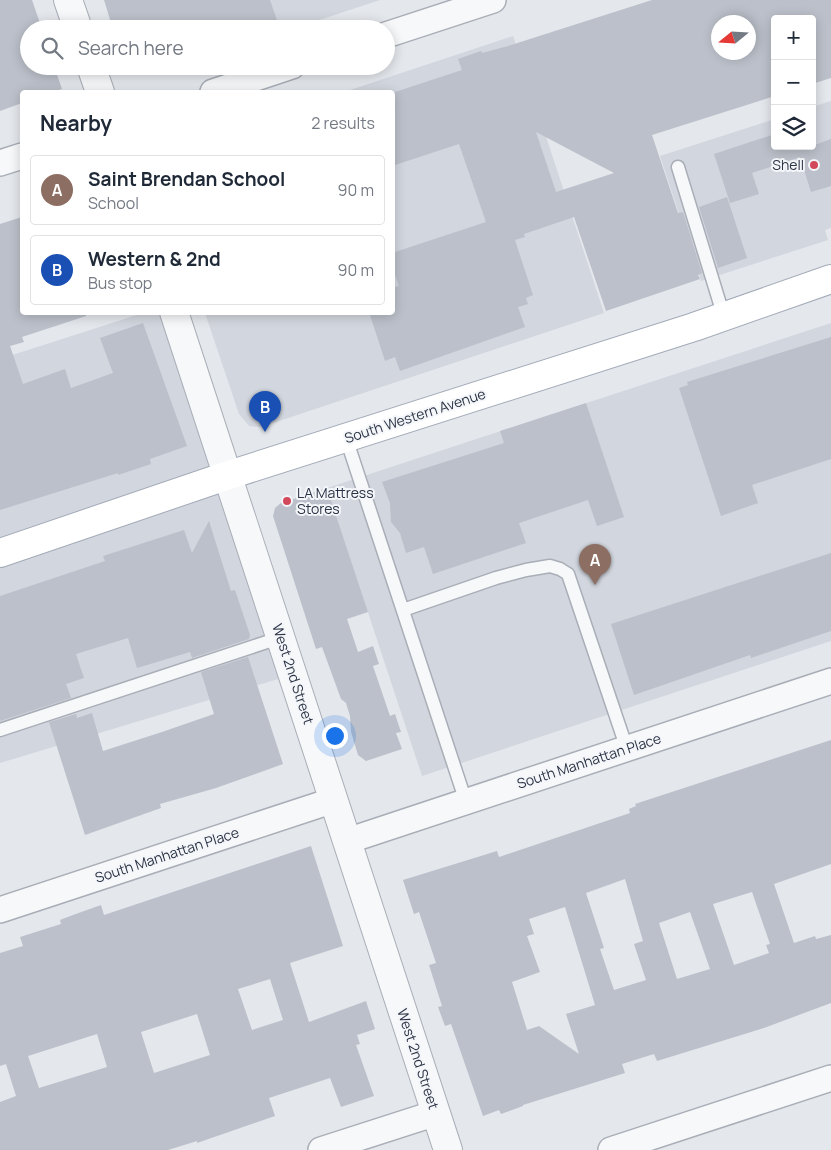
<!DOCTYPE html>
<html lang="en">
<head>
<meta charset="utf-8">
<style>
	:root { --surface:#fff; --page:#f6f6f7; --text:#1f2937; --muted:#747a83; --line:#e0e1e3; --accent:#7c3aed }
	body { margin:0; font-family:Manrope,sans-serif; background:var(--page); color:var(--text) }
	.controls { position:absolute; right:15px; top:15px; display:grid; overflow:hidden; border-radius:5px; box-shadow:0 2px 12px #0003 }
	.controls button { width:45px; height:45px; display:grid; place-items:center; padding:0; border:0; border-bottom:1px solid var(--line); background:var(--surface); color:var(--text); font:25px sans-serif }
	.compass { position:absolute; left:711px; top:15px; width:45px; height:45px; border-radius:50%; background:var(--surface); box-shadow:0 2px 12px #0003; rotate:252deg }
	.you { position:absolute; left:334px; top:735px; width:18px; height:18px; margin:-12px; border:4px solid #fff; border-radius:50%; background:#1a73e8; box-shadow:0 0 0 8px #1a73e833 }
	.badge { display:grid; place-items:center; width:32px; height:32px; border-radius:50%; background:var(--accent); color:#fff; font-size:16px; font-weight:700 }
	.pin { position:absolute; translate:-50% -41px; filter:drop-shadow(0 1px 2px #0008) }
	.pin::after { content:''; position:absolute; top:26px; width:18px; height:15px; background:inherit; clip-path:polygon(0 0,100% 0,50% 100%) }
	.list { margin:0; padding:0; list-style:none }
	h2 { display:flex; justify-content:space-between; align-items:center; height:65px; margin:0; padding:0 20px; font-size:21px }
	h2 small { font-size:16px; font-weight:400; color:var(--muted) }
	.list li { display:grid; grid-template-columns:32px 1fr auto; gap:15px; align-items:center; box-sizing:border-box; height:70px; margin:0 10px 10px; padding:0 10px; border:1px solid var(--line); border-radius:5px }
	.list b { display:block; font-size:19px; white-space:nowrap }
	.list p { margin:0; font-size:16px; white-space:nowrap; color:var(--muted) }
	.list em { font-size:16px; font-style:normal; color:var(--muted) }
	.icon { flex:none; width:28px; height:28px; fill:none; stroke:currentColor; stroke-width:2; stroke-linecap:round; stroke-linejoin:round }
	.map { position:relative; flex:none; width:831px; height:1150px; overflow:hidden }
	.search { position:absolute; background:var(--surface); box-shadow:0 2px 12px #0003; left:20px; top:20px; width:375px; height:55px; display:flex; align-items:center; gap:12px; box-sizing:border-box; padding:0 18px; border-radius:28px; color:var(--muted); font-size:19px }
	.panel { position:absolute; background:var(--surface); box-shadow:0 2px 12px #0003; left:20px; top:90px; width:375px; height:225px; border-radius:5px }
	.map>svg:first-child { display:block }
	.built { fill:#d2d6de }
	.building { fill:#bbc0ca; fill-rule:evenodd }
	.lines { fill:none; stroke-linecap:round; stroke-linejoin:round }
	.service-casing { stroke:#a9aeb7; stroke-width:15 }
	.minor-casing { stroke:#a9aeb7; stroke-width:28 }
	.tertiary-casing { stroke:#a9aeb7; stroke-width:30 }
	.primary-casing { stroke:#a3abb8; stroke-width:30 }
	.service { stroke:#f7f8fa; stroke-width:12 }
	.minor { stroke:#f7f8fa; stroke-width:25 }
	.tertiary { stroke:#f7f8fa; stroke-width:28 }
	.primary { stroke:#fff; stroke-width:28 }
	.poi-dot { fill:#d1495b; stroke:#f4f6f9; stroke-width:2 }
	.labels { text-anchor:middle; stroke-width:4; stroke-linejoin:round; paint-order:stroke }
	.poi-label { font-size:14px; fill:#2b3445; stroke:#f4f6f9; text-anchor:end }
	.street-label { font-size:14px; fill:#2b3445; stroke:#f4f6f9 }
</style>
</head>
<body>
<div class="map">
<svg width="831" height="1150" viewBox="0 0 831 1150">
	<rect width="100%" height="100%" fill="#e4e7ec"/>
	<path class="built" d="M218 0H380L292 29H227Z
		M513 36 604 313 270 424 259 427 249 426 239 414 205 313 392 312V92H344Z
		M831 101V228L825 230 828 240 701 281 660 156 775 119V146H812V107Z
		M143 313H162L285 677 0 763V359Z
		M831 323V641L422 776 327 488Z"/>
	<path class="building" d="M0 0H32L42 29H29V66H54L62 89 52 92H22V103L0 111Z
		M104 0H270L280 29H227L225 24 209 29H113Z
		M652 0H831V78L812 84V19H775V96L652 135 678 213 683 212 702 273 698 275 700 279 606 311 574 217 524 234 525 237 515 240 533 295 526 298 528 304 518 307 525 327 400 371 395 357 385 361 369 312H392V288L399 286 392 266V253L486 222 459 144 392 166V93L462 70 458 59 481 51 482 53 508 46ZM718 22H748V52H718ZM536 132 614 173 556 192Z
		M775 134V146H812L831 139V186L811 192 800 157 752 173 759 194 730 203 714 154Z
		M727 197 747 258 718 268 699 207Z
		M22 217V312H86V316L22 337 24 342 10 346 23 384 65 369 71 388 113 373 100 338 143 323 187 446 150 459 151 464 118 475V473L0 510V224Z
		M831 337V459L752 485 758 503 721 516 679 388 688 385 687 382Z
		M586 403 624 517 597 526 588 500 519 523 526 543 433 574 424 547 406 553 400 533 391 522 390 503 382 482 504 443 500 431Z
		M327 488 368 612 347 619 358 652 373 646 379 664 373 666 390 716 395 714 401 732 396 733 402 749 366 761 358 755 351 732 350 716 346 703 341 699 322 647 316 649 273 516 275 508 281 503Z
		M209 521 231 591 235 590 250 635 249 639 192 658 190 652 137 668 128 638 76 654 84 678 66 684 71 698 0 721V596L105 561 103 556 184 530 192 553Z
		M831 553V631L751 658 750 655 634 695 611 624Z
		M248 657 283 764 216 788 160 804 161 808 85 835 49 722 76 714 77 718 92 713 103 751 162 732 214 714 201 672Z
		M831 740V864L774 884 794 943 815 936 816 939 831 935V1003L764 1028 657 1061 654 1054 622 1064 625 1073 523 1105V1106L501 1114 499 1110 483 1116 451 1024 445 1026 438 1007 442 1006 429 965 436 963 419 912 414 914 403 880 497 851 499 857 630 813 629 809 636 806 635 804ZM625 879 643 941 634 944 646 980 614 990 600 949 604 948 586 893ZM752 892 770 944 766 945 769 953 734 965 713 904ZM565 907 595 1005 566 1014 579 1054 539 1026 527 1030 512 982 540 972 527 936 534 934 529 919ZM690 912 710 969 677 979 659 923Z
		M311 846 343 946 290 963 309 1022 366 1001 375 1029 357 1035 360 1044 356 1045 374 1096 341 1107 330 1078 269 1098 275 1116 197 1143V1141L168 1150H0V1102L16 1096 6 1064 0 1066V953L23 946 20 937 61 924 60 920 73 915 101 905 104 915ZM270 979 283 1020 252 1030 238 989ZM197 1014 210 1055 154 1073 141 1032ZM97 1034 107 1067 39 1088 28 1056Z"/>
	<g class="lines">
		<defs>
			<path id="service" d="M678 167 724 317
				M346 438 466 802
				M403 610 496 578 526 570 550 566 560 569 568 574 627 749
				M0 730 282 637"/>
			<path id="minor" d="M386 35 493 0
				M213 92 292 66
				M0 163 22 156
				M347 841 831 681
				M0 910 334 800
				M321 1150 436 1113
				M611 1150 831 1078"/>
			<path id="tertiary" d="M68 0 78 29
				M91 66 100 92
				M174 312 448 1150"/>
			<path id="primary" d="M0 553 229 475 694 327 831 279"/>
		</defs>
		<use href="#service" class="service-casing"/>
		<use href="#minor" class="minor-casing"/>
		<use href="#tertiary" class="tertiary-casing"/>
		<use href="#primary" class="primary-casing"/>
		<use href="#service" class="service"/>
		<use href="#minor" class="minor"/>
		<use href="#tertiary" class="tertiary"/>
		<use href="#primary" class="primary"/>
	</g>
	<g class="poi-dot">
		<circle cx="814" cy="165" r="5"/>
		<circle cx="287" cy="501" r="5"/>
	</g>
	<g class="labels">
		<g class="poi-label">
			<text x="804" y="170">Shell</text>
			<text x="297" y="498" text-anchor="start">LA Mattress<tspan x="297" dy="16">Stores</tspan></text>
		</g>
		<g class="street-label">
			<text transform="translate(415 416) rotate(-18)" y="5">South Western Avenue</text>
			<text transform="translate(293 674) rotate(72)" y="5">West 2nd Street</text>
			<text transform="translate(589 761) rotate(-18)" y="5">South Manhattan Place</text>
			<text transform="translate(167 855) rotate(-18)" y="5">South Manhattan Place</text>
			<text transform="translate(418 1059) rotate(72)" y="5">West 2nd Street</text>
		</g>
	</g>
</svg>
<div class="controls">
<button>+</button>
<button>−</button>
<button><svg class="icon" aria-label="layers" viewBox="0 0 24 24"><path d="M12 4l9 5-9 5-9-5zM3 14l9 5 9-5"/></svg></button>
</div>
<svg class="compass" viewBox="-18 -18 36 36"><path d="M0-13l5 13h-10z" fill="#e53935"/><path d="M0 13l5-13h-10z" fill="#747a83"/></svg>
<div class="you"></div>
<div class="pin badge" style="left:595px;top:585px;background:#8d6e63">A</div>
<div class="pin badge" style="left:265px;top:432px;background:#1a4fb4">B</div>
<div class="search"><svg class="icon" aria-label="search" viewBox="0 0 24 24"><circle cx="10" cy="10" r="6"/><path d="M15 15l6 6"/></svg>Search here</div>
<section class="panel">
<h2>Nearby<small>2 results</small></h2>
<ul class="list">
<li><span class="badge" style="background:#8d6e63">A</span><div><b>Saint Brendan School</b><p>School</p></div><em>90 m</em></li>
<li><span class="badge" style="background:#1a4fb4">B</span><div><b>Western &amp; 2nd</b><p>Bus stop</p></div><em>90 m</em></li>
</ul>
</section>
</div>
</body>
</html>
